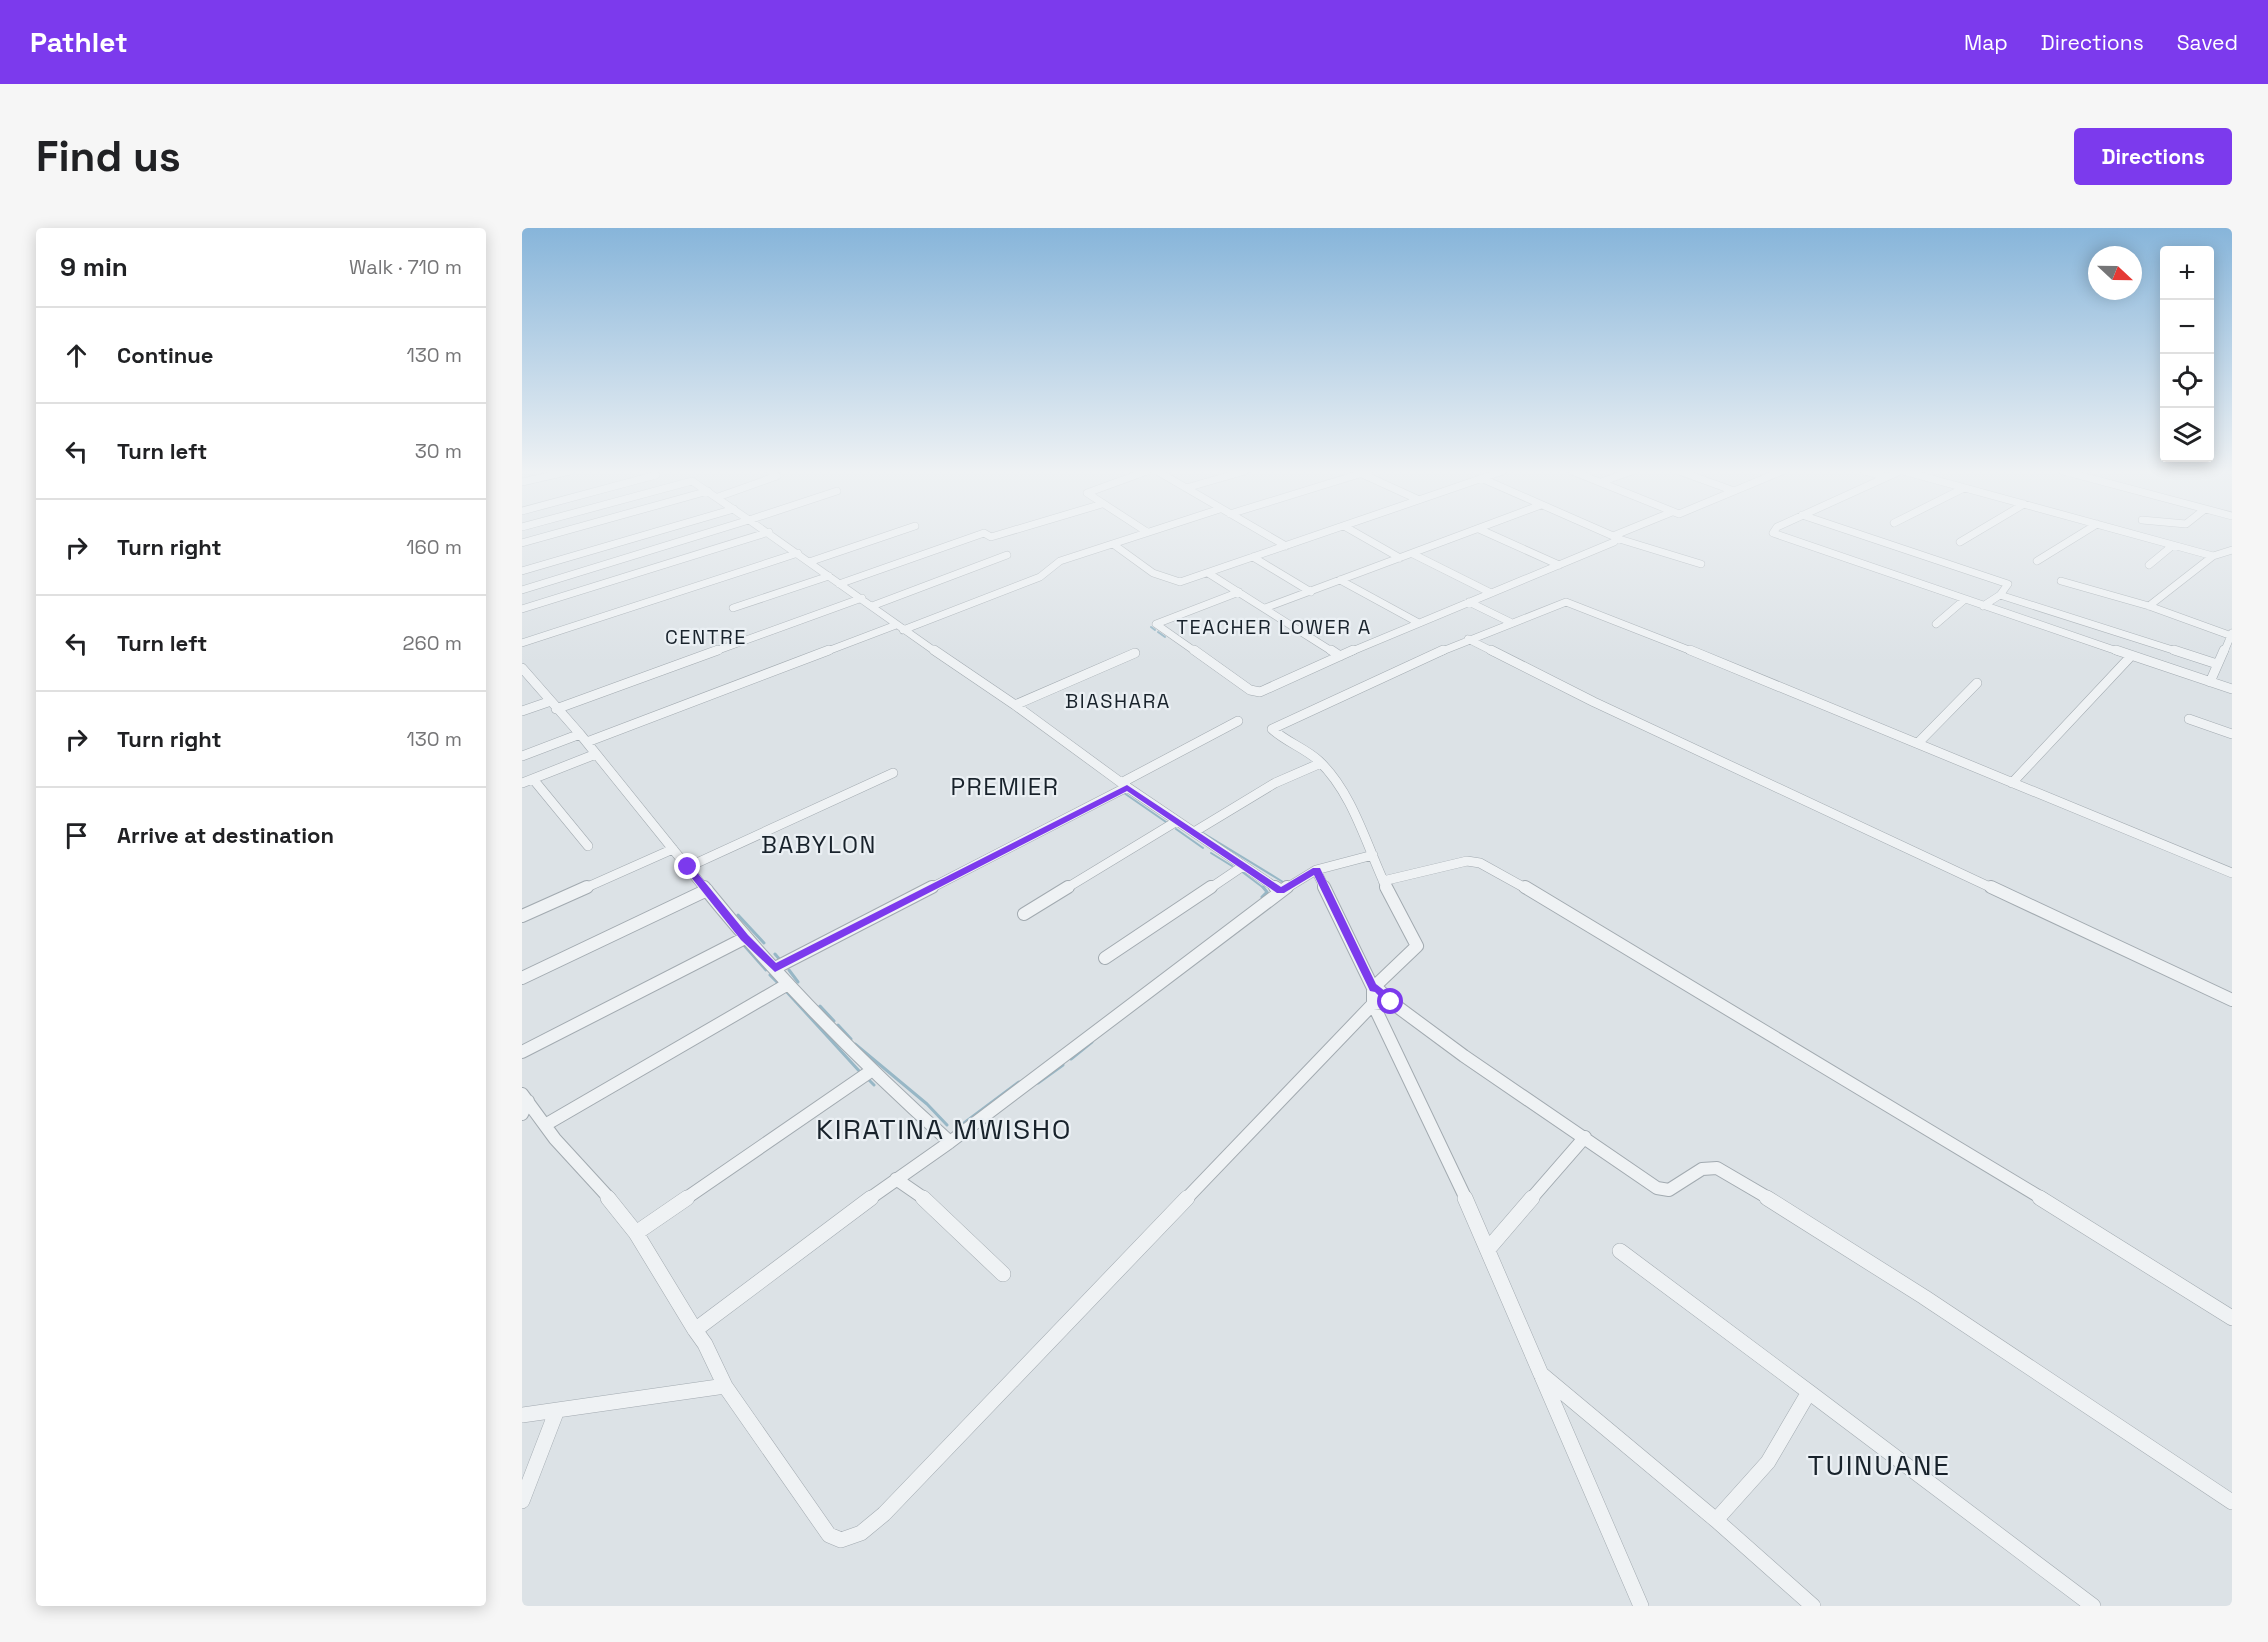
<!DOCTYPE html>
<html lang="en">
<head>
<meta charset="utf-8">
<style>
	:root { --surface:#fff; --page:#f6f6f6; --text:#202124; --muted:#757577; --line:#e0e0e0; --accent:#7c3aed }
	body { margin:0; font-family:"Space Grotesk",sans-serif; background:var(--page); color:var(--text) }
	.controls { position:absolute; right:18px; top:18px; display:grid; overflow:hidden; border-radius:6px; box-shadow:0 3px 15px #0003 }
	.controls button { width:54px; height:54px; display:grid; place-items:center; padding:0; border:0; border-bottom:2px solid var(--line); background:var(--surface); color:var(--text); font:30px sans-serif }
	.compass { position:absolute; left:1566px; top:18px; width:54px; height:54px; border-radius:50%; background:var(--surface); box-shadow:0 3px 15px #0003; rotate:112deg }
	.stop { position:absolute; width:18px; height:18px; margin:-14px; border:4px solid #7c3aed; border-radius:50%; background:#fff }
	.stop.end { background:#7c3aed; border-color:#fff; box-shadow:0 2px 6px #0008 }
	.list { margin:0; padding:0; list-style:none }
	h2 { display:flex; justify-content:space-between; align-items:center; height:78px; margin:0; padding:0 24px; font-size:26px }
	h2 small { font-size:20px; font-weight:400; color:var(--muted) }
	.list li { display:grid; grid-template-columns:39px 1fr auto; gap:18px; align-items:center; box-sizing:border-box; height:96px; padding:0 24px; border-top:2px solid var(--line) }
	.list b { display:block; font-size:22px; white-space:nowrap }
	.list em { font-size:20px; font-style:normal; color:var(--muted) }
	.icon { flex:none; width:33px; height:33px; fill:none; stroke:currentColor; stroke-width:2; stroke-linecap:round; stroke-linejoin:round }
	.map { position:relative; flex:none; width:1710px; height:1378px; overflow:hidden; border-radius:6px }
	header { display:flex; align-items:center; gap:36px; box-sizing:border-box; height:84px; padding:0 30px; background:var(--accent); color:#fff }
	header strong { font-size:28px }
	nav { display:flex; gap:33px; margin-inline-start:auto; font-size:21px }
	.intro { display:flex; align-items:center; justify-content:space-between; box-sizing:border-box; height:144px; padding:0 36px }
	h1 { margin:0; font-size:42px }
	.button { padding:15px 27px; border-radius:6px; background:var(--accent); color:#fff; font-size:21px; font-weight:700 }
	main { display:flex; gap:36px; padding:0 36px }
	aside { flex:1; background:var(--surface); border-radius:6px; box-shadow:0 3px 15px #0003 }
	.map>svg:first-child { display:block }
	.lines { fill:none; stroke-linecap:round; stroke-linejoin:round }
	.stream-far1 { stroke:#97b7c6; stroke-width:2 }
	.stream { stroke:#97b7c6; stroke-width:3 }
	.minor-far3-casing { stroke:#a2aab0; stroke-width:8 }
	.minor-far2-casing { stroke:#a2aab0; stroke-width:10 }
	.minor-far1-casing { stroke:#a2aab0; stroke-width:14 }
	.minor-casing { stroke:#a2aab0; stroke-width:16 }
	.minor-far3 { stroke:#eff2f4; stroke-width:7 }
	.minor-far2 { stroke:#eff2f4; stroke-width:9 }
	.minor-far1 { stroke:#eff2f4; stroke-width:12 }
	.minor { stroke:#eff2f4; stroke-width:15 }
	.route { fill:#7c3aed }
	.labels { text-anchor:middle; stroke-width:4.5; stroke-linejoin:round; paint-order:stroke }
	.far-quarter-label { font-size:20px; letter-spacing:1.5px; fill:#19232c; stroke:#ebf0f4 }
	.quarter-label { font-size:24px; letter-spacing:1.5px; fill:#19232c; stroke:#ebf0f4 }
	.near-quarter-label { font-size:28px; letter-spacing:1.5px; fill:#19232c; stroke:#ebf0f4 }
</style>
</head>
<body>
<header>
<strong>Pathlet</strong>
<nav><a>Map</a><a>Directions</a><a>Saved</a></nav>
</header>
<div class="intro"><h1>Find us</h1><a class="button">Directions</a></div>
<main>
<aside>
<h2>9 min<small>Walk · 710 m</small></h2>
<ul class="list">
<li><svg class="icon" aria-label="ahead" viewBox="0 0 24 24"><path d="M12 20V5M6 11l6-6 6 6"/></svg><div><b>Continue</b></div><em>130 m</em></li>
<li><svg class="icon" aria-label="left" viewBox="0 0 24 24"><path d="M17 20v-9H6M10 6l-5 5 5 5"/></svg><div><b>Turn left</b></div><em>30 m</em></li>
<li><svg class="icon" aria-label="right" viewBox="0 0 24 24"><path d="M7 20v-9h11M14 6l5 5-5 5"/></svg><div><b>Turn right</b></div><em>160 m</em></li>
<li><svg class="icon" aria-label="left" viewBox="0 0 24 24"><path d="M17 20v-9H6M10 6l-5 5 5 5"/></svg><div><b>Turn left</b></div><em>260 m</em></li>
<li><svg class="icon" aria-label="right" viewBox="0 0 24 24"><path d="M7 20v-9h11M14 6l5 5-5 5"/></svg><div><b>Turn right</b></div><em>130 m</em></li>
<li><svg class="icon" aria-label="arrive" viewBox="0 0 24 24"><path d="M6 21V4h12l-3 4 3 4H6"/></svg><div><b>Arrive at destination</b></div></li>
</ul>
</aside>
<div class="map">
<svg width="1710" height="1378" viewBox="0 0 1710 1378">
	<rect width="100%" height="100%" fill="#dce2e6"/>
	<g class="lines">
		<path class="stream-far1" d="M629 399 633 402
			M636 404 643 409
			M602 565 644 594
			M654 601 681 620
			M681 605 761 654
			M689 625 710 638
			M719 643 743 661"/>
		<path class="stream" d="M740 669 745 664 741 659
			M216 687 242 715
			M220 715 244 742
			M253 726 259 733
			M267 742 276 754
			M248 747 257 756
			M263 762 339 845
			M298 778 312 793
			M316 797 329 811
			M333 816 405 876 425 897
			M549 831 570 814
			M344 849 352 857
			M516 855 541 837
			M438 898 497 854"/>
		<defs>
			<path id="minor-far3" d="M625 243 565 265 625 304
				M635 243 764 318
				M1050 243 1157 286 1260 243
				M1157 243 1212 263
				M1342 243 1361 248
				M1378 243 1255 299 1251 305 1598 424
				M1381 243 1691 328
				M1541 243 1710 288
				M838 245 895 271
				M959 250 1091 308 1150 284
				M0 254 48 243
				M1079 254 1110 243
				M664 260 723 243
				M196 269 255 248 248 243
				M0 283 134 247
				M708 286 847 243
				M1280 287 1486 356 1478 367 1461 378
				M1620 292 1664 296 1683 281
				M1372 295 1442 260
				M822 298 878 330
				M0 299 170 253 227 292 315 263
				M957 301 1037 337
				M1094 310 1179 336
				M1438 314 1502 276
				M0 315 186 263
				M591 316 631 345 658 354 981 243
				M891 326 967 364
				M731 329 789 364
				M1515 333 1575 296
				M287 334 393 298
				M1627 337 1650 318
				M0 343 212 281
				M686 345 811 424
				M818 352 895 394
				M1539 353 1627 378 1707 407
				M317 356 462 305 469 309 580 276
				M0 362 227 292 414 424
				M1478 367 1657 424
				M947 374 988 394
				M350 378 485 327
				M1627 378 1691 328 1710 322
				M211 380 307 348
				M743 380 1019 277
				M0 381 247 304
				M1414 396 1442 372
				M381 402 518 349 538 333 698 281
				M946 411 972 424
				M0 415 276 325
				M191 424 340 370
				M303 424 374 397
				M674 424 634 396 717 364
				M828 424 1092 314 1095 311 1091 308
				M918 424 1044 374 1172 424
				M1702 424 1710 405"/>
			<path id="minor-far2" d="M412 422 493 477 605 559 756 661
				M672 422 728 462 738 464 831 422
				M809 422 818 428
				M969 422 1072 474 1472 661
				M1168 422 1710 645
				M1594 422 1710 461
				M1652 422 1695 436
				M0 440 58 506 183 661
				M1688 454 1702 422
				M493 477 613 425
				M34 481 196 422
				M0 483 29 473
				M1667 491 1710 506
				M65 514 307 422
				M1396 515 1455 455
				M0 528 58 506
				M11 551 66 618
				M0 555 74 526
				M599 555 716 493
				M1490 555 1609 428
				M672 604 753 555 799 535
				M166 639 371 545
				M794 642 803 661
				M861 653 945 633 958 635 1005 661
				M61 661 151 621
				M407 661 605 559
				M543 661 655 593
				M687 661 721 638
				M763 661 794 642 851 627
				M865 661C845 619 831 565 797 533 783 520 764 514 750 501L921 422"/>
			<path id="minor-far1" d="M182 659C256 751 340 835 428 914
				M753 659 759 663
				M802 659 851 760V776L944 971
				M1003 659 1521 971
				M1469 659 1710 772
				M502 686 546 659
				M0 688 65 659
				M583 730 689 659
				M253 740 410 659
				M0 750 185 662
				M851 760 895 718 864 659
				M855 760 869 774 942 828 1135 960 1147 962 1180 941 1195 940 1248 971
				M0 824 223 710
				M0 866 33 911 88 971
				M0 886 6 873
				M23 897 266 756
				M374 951 403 971
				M163 971 349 843
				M347 971 428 914 765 659
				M664 971 851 776 869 774
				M1009 971 1063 909"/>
			<path id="minor" d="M86 970 114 1005 173 1102
				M349 970 173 1102 183 1116 203 1158 307 1307 319 1312 339 1305 362 1286 665 970
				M401 970 481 1046
				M943 970 1119 1378
				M1245 970 1402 1069 1710 1274
				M1518 970 1710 1090
				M114 1005 165 970
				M967 1020 1010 970
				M1098 1023 1287 1164
				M1019 1146 1194 1292 1291 1378
				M0 1187 203 1158
				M0 1273 35 1182
				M1194 1292 1246 1234 1287 1164 1571 1378"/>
		</defs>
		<use href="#minor-far3" class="minor-far3-casing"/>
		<use href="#minor-far2" class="minor-far2-casing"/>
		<use href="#minor-far1" class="minor-far1-casing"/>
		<use href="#minor" class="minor-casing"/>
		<use href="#minor-far3" class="minor-far3"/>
		<use href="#minor-far2" class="minor-far2"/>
		<use href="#minor-far1" class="minor-far1"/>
		<use href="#minor" class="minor"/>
	</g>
	<linearGradient id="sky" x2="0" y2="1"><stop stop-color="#87b5da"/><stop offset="0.56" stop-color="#eff2f4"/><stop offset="1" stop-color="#eff2f4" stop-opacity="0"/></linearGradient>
	<rect width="1710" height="435" fill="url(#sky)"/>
	<path class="route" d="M605 557 759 659 791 640H798L854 756 873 771V777H866L853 764 848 763 792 647 762 665H755L605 563 253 744 219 712 161 639 169 637 226 707 254 735Z"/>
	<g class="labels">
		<g class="far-quarter-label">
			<text x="752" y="406">TEACHER LOWER A</text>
			<text x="184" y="416">CENTRE</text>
			<text x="596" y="480">BIASHARA</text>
		</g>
		<g class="quarter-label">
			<text x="483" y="567">PREMIER</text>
			<text x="297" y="625">BABYLON</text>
		</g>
		<g class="near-quarter-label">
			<text x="422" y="911">KIRATINA MWISHO</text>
			<text x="1357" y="1247">TUINUANE</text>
		</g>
	</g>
</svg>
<div class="controls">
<button>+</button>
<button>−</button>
<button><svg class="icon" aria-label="locate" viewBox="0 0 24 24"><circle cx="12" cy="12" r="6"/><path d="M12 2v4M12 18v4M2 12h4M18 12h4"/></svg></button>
<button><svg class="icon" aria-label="layers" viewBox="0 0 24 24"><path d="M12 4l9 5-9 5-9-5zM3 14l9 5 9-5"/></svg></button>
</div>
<svg class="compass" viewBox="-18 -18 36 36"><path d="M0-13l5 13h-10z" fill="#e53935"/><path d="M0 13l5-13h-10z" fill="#757577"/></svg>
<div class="stop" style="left:869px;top:774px"></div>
<div class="stop end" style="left:166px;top:639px"></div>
</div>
</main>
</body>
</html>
